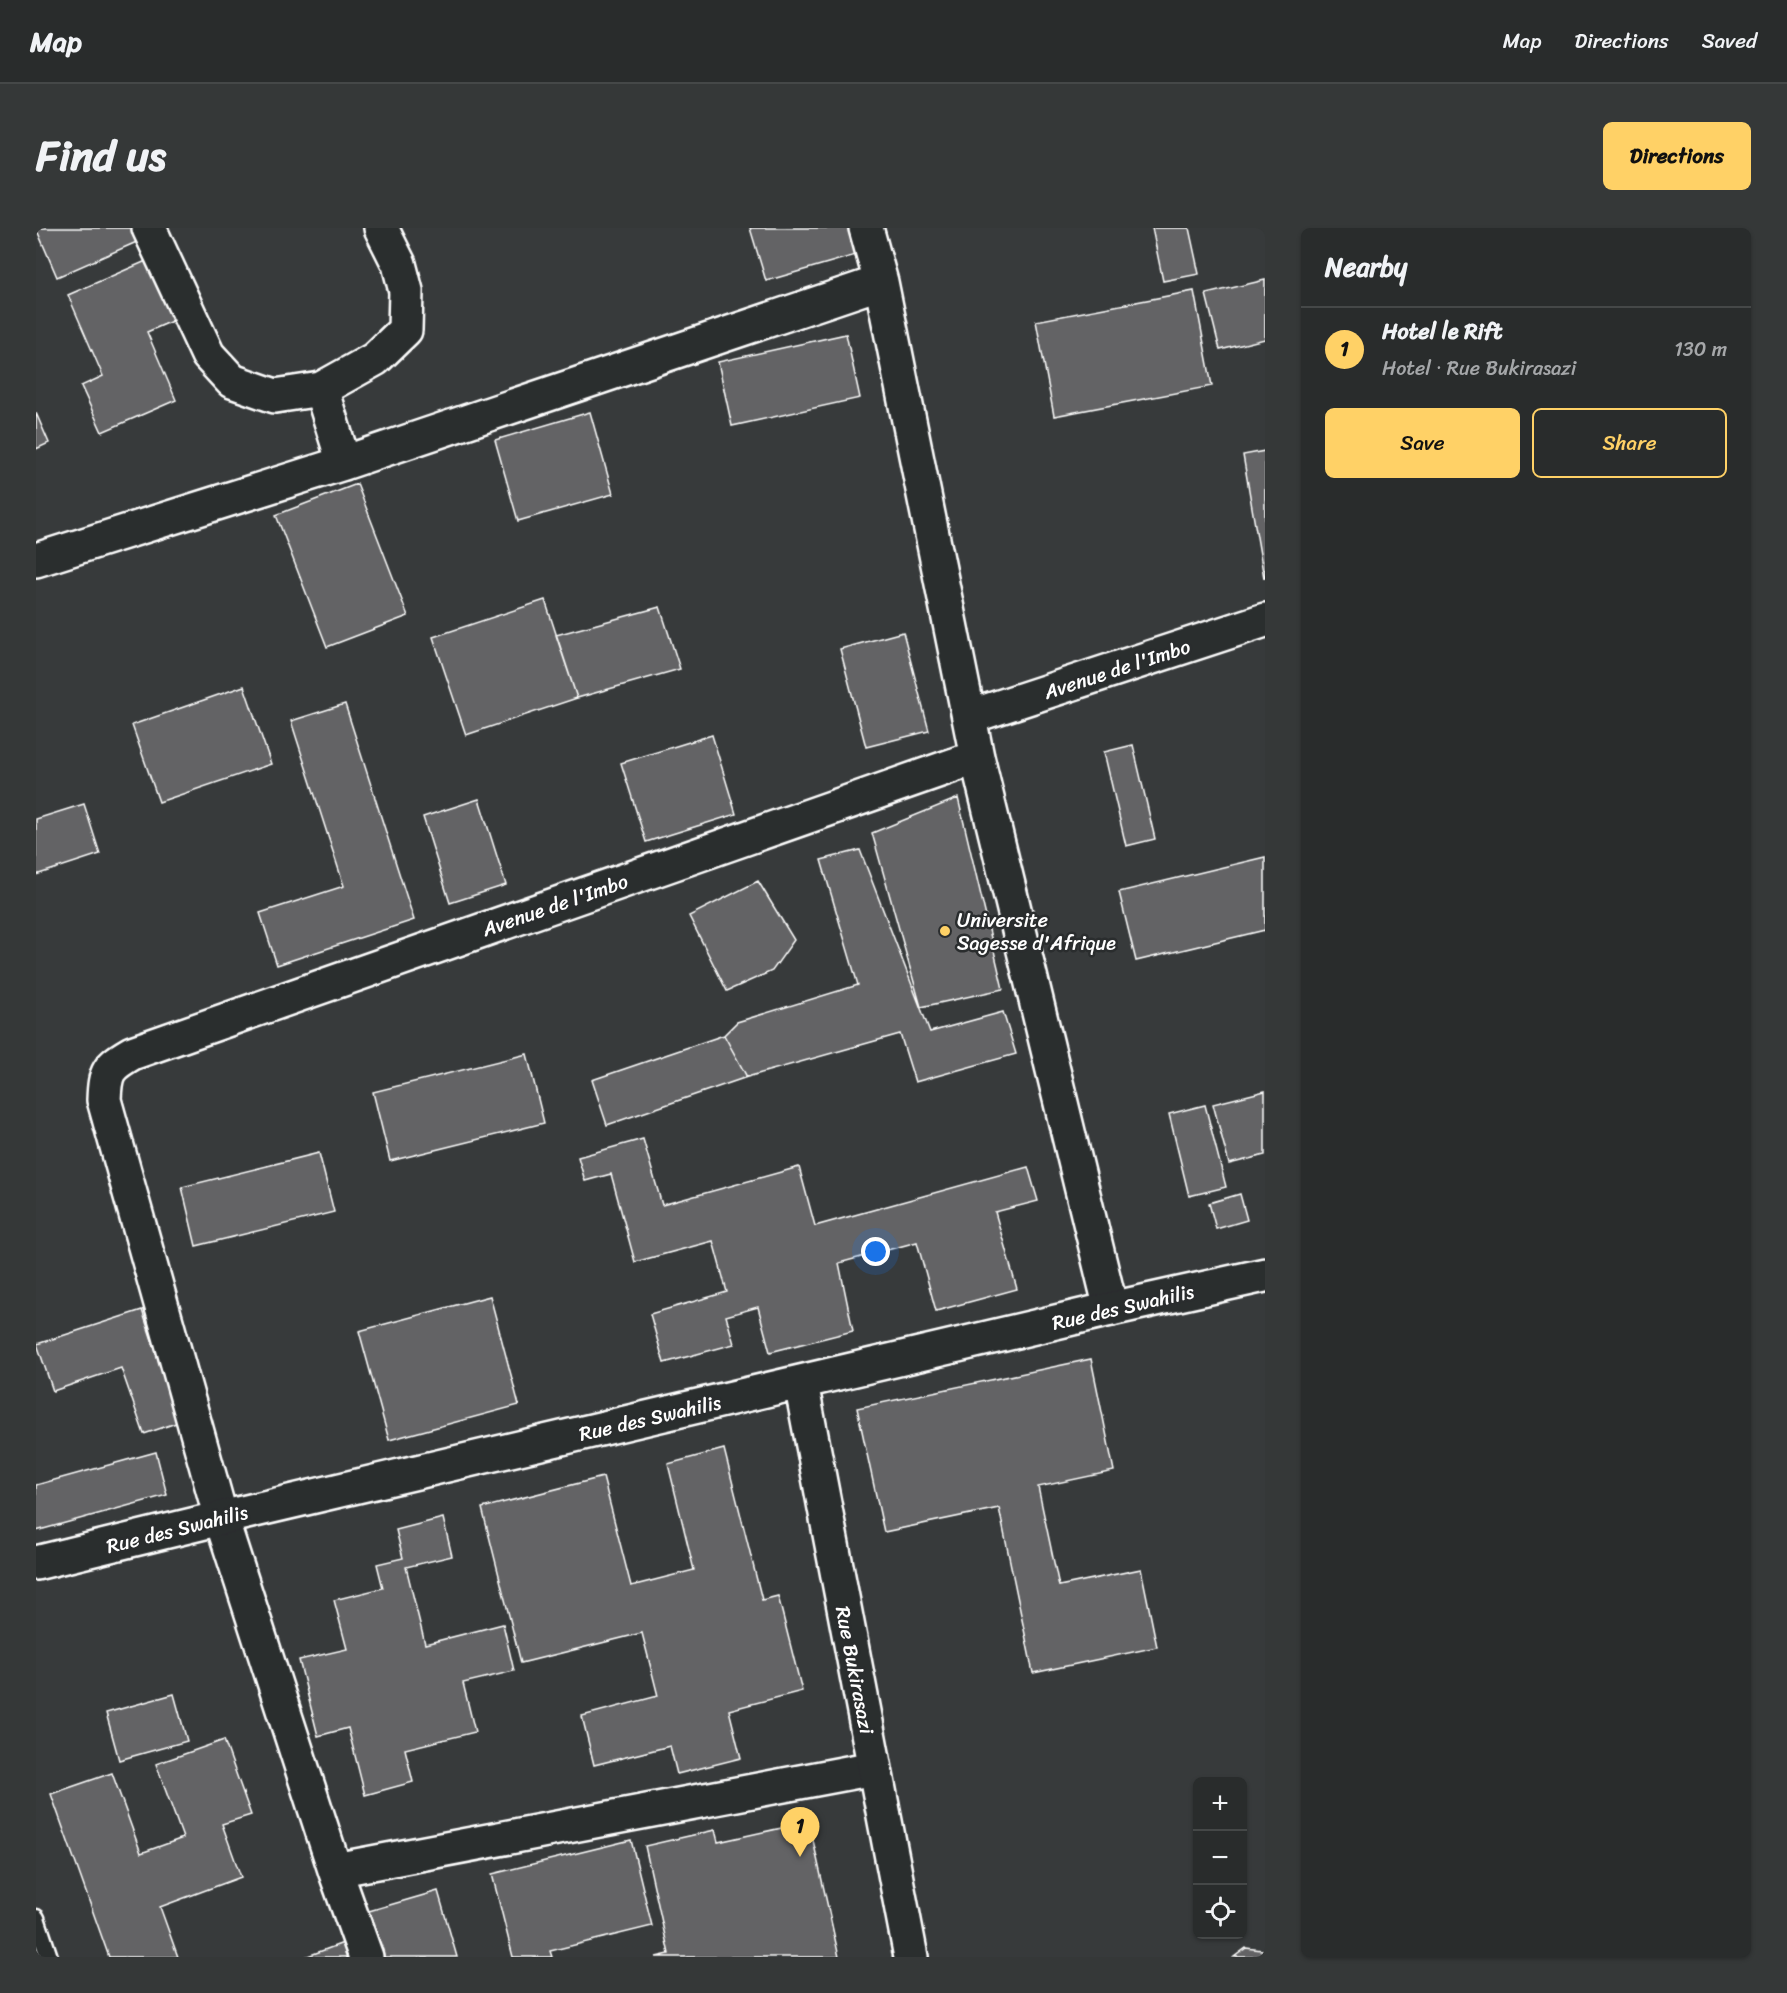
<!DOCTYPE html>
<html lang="en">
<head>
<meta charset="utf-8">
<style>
	:root { --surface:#292c2c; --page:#353838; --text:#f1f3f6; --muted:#a5a7a9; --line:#454848; --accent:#ffd166 }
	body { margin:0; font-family:Sriracha,sans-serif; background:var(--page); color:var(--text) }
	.controls { position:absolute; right:18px; bottom:18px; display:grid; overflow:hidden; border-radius:9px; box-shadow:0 2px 4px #0004 }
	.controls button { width:54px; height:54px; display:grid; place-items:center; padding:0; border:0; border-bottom:2px solid var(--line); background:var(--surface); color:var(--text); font:30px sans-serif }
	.you { position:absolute; left:840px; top:1024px; width:21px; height:21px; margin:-15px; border:4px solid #fff; border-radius:50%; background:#1a73e8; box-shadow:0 0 0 9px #1a73e833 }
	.badge { display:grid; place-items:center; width:39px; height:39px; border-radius:50%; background:var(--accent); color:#111; font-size:20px; font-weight:700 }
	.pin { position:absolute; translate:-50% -50px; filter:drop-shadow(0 2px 3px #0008) }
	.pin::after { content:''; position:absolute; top:32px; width:21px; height:18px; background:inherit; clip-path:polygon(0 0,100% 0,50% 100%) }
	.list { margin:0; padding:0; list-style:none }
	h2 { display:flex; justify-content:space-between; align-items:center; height:78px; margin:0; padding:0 24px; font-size:26px }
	h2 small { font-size:20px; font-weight:400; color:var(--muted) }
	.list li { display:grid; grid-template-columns:39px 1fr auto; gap:18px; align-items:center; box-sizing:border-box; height:84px; padding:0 24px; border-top:2px solid var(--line) }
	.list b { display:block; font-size:22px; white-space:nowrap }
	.list p { margin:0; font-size:20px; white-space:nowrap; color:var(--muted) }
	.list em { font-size:20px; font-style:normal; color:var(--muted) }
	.actions { display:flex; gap:12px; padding:18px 24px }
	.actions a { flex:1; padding:14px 0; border:2px solid var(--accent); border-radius:9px; text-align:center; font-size:21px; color:var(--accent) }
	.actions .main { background:var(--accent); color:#111 }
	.icon { flex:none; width:33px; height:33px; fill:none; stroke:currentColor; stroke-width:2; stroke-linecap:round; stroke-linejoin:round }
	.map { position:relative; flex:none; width:1229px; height:1729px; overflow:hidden; border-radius:9px }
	header { display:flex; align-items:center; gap:36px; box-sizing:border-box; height:84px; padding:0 30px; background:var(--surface); border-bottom:2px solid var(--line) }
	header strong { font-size:28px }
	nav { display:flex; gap:33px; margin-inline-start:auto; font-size:21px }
	.intro { display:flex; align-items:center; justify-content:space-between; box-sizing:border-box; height:144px; padding:0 36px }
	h1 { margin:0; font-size:42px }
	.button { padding:15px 27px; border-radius:9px; background:var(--accent); color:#111; font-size:21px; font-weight:700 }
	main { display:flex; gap:36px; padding:0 36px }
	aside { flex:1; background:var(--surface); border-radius:9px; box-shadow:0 2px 4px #0004 }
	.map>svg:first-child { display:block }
	.building { fill:#636465; stroke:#fff; stroke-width:1.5 }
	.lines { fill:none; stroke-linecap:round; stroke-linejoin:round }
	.lane-casing { stroke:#fff; stroke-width:21 }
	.street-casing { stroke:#fff; stroke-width:38 }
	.secondary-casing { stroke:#fff; stroke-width:38 }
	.lane { stroke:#2a2d2e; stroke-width:16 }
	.street { stroke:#2a2d2e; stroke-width:33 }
	.secondary { stroke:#2a2d2e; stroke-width:33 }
	.poi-dot { fill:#ffd166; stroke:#2a2d2e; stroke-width:2 }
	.labels { text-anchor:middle; stroke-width:5; stroke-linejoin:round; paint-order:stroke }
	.street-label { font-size:20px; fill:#fff; stroke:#2a2d2e }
	.poi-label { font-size:20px; fill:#fff; stroke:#2a2d2e; text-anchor:start }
</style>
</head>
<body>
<header>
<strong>Map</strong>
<nav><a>Map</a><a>Directions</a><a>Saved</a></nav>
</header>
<div class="intro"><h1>Find us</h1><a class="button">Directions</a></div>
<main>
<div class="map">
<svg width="1229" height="1729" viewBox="0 0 1229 1729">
	<rect width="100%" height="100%" fill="#373a3b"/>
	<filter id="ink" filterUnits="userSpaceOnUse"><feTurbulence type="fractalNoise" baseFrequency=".0167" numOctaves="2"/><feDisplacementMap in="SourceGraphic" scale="12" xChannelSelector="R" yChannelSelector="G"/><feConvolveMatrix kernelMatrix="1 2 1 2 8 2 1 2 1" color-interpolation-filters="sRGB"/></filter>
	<g filter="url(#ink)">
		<path class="building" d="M0 0H108L112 9 21 49Z
			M714 0H815L823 26 730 53Z
			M1116 0H1153L1163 46 1127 53Z
			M117 30 143 90 111 104 140 172 66 204 45 158 67 148 32 67Z
			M1229 52V111L1184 122 1170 66Z
			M1158 63 1176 158 1018 188 1000 93Z
			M810 106 824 170 696 198 682 134Z
			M554 184 577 266 482 293 459 212Z
			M0 185 13 215 0 221Z
			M1229 223V350H1228L1207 227Z
			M321 256 372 388 291 419 240 287Z
			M509 372 541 470 430 507 397 409Z
			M624 379 644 441 541 470 520 407Z
			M867 404 893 503 830 519 804 421Z
			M208 458 235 536 123 574 96 497Z
			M309 476 378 692 241 737 224 685 308 658 255 493Z
			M676 507 700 586 610 614 585 535Z
			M1097 517 1119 611 1090 618 1068 524Z
			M922 570 967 761 885 779 836 605Z
			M443 571 470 657 414 675 387 589Z
			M48 576 64 626 0 647V591Z
			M824 622 894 804 967 784 980 826 879 854 864 806 711 849 688 807 701 794 822 757 785 632Z
			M1229 629V704V702L1100 733 1083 664Z
			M722 653 758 712 736 743 691 763 653 688Z
			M688 807 711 849 571 897 556 852Z
			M491 826 508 895 354 933 337 864Z
			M1229 863V927L1193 936 1177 876Z
			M1169 877 1190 959 1153 968 1133 886Z
			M607 911 626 977 763 939 779 998 992 939 1002 973 959 984 981 1061 900 1083 881 1014 803 1035 817 1103 734 1124 722 1079 690 1088 698 1116 628 1135 614 1086 691 1064 677 1013 599 1034 575 946 549 953 542 929Z
			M283 925 298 984 160 1018 146 959Z
			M1204 966 1211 992 1180 1001 1173 975Z
			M454 1068 483 1177 353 1212 323 1103Z
			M106 1082 143 1194 108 1206 85 1140 17 1163 1 1116Z
			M1055 1131 1078 1243 1002 1259 1023 1358 1105 1341 1121 1419 997 1445 963 1280 848 1304 821 1180Z
			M688 1221 726 1372 742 1368 766 1463 693 1482 705 1530 641 1546 634 1518 558 1537 546 1488 622 1468 606 1405 485 1435 446 1280 567 1249 595 1358 658 1342 632 1236Z
			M120 1224 131 1267 0 1303V1257Z
			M407 1290 416 1328 370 1339 389 1416 467 1396 478 1443 427 1455 439 1504 369 1521 377 1554 329 1567 312 1500 282 1508 263 1432 311 1421 298 1372 347 1360 341 1336 367 1330 360 1302Z
			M138 1466 151 1513 83 1532 70 1485Z
			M188 1512 215 1587 186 1596 205 1649 124 1679 142 1729H73L15 1566 76 1545 105 1625 147 1610 120 1536Z
			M773 1594 803 1729H620L633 1726 609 1618 679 1602 682 1614Z
			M595 1612 616 1698 514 1723 516 1729H477L456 1646Z
			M402 1663 421 1729H339L326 1685Z
			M310 1714 315 1729H269Z
			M1210 1720 1226 1722 1229 1723V1729H1198Z"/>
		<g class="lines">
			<defs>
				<path id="lane" d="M0 1690 13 1729"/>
				<path id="street" d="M113 0 172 127 196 153 239 168 285 161 339 131 369 102 370 63 363 36 345 0
					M830 0 845 54 941 529 1075 1081
					M285 161 308 235
					M0 332 308 235 845 54
					M933 489 1229 392
					M299 1642 838 1540
					M330 1729 299 1642 185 1290 68 872C69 843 72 839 96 825L941 529"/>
				<path id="secondary" d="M765 1155 875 1729
					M0 1335 185 1290 1075 1081 1229 1047"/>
			</defs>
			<use href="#lane" class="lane-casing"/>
			<use href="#street" class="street-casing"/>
			<use href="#secondary" class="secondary-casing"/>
			<use href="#lane" class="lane"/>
			<use href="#street" class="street"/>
			<use href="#secondary" class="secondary"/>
		</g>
	</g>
	<circle class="poi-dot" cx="909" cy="703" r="6"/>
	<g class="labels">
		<g class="street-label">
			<text transform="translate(1081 441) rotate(-18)" y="7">Avenue de l'Imbo</text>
			<text transform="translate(519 677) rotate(-19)" y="7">Avenue de l'Imbo</text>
			<text transform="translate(1087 1079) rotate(-13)" y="7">Rue des Swahilis</text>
			<text transform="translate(614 1190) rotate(-13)" y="7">Rue des Swahilis</text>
			<text transform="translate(141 1301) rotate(-14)" y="7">Rue des Swahilis</text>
			<text transform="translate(819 1442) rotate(79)" y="7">Rue Bukirasazi</text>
		</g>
		<g class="poi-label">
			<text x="921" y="699">Universite<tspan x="921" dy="23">Sagesse d'Afrique</tspan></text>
		</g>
	</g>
</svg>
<div class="controls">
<button>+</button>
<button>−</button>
<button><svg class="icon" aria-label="locate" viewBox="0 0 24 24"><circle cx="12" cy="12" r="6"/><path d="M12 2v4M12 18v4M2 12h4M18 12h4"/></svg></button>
</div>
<div class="you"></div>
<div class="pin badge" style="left:764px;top:1629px">1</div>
</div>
<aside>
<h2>Nearby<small></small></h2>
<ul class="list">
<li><span class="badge">1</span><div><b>Hotel le Rift</b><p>Hotel · Rue Bukirasazi</p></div><em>130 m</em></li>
</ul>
<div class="actions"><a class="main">Save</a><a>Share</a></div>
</aside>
</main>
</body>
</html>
